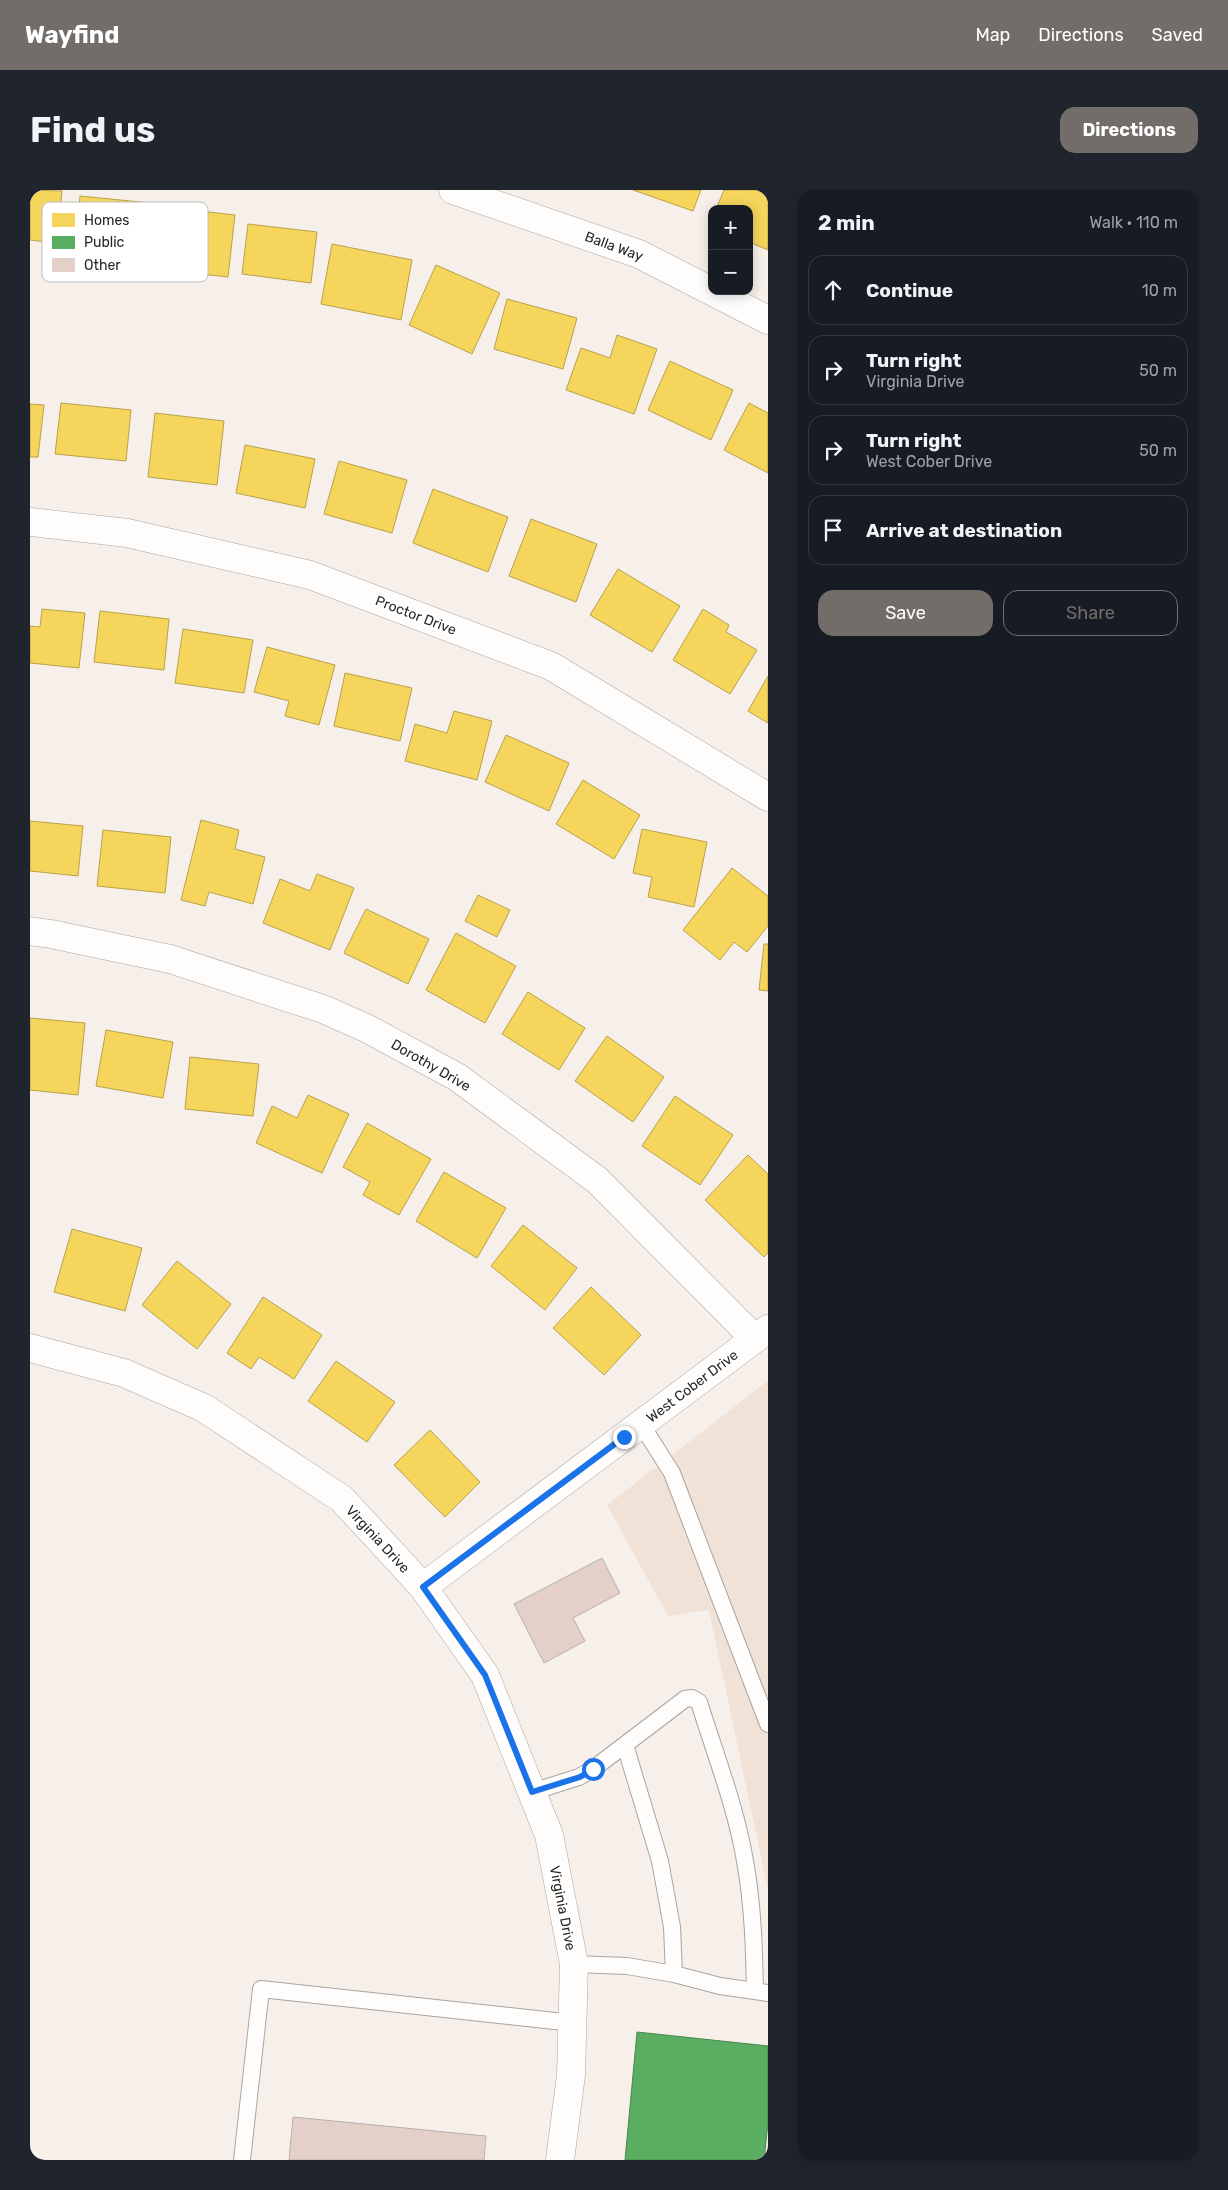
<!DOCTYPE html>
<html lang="en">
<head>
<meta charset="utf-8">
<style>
	:root { --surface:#171b24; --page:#20242c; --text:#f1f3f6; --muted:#9ea1a6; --line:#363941; --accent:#726d69 }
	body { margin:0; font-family:Rubik,sans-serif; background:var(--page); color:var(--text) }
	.controls { position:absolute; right:15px; top:15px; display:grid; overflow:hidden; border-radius:10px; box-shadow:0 2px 12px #0003 }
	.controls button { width:45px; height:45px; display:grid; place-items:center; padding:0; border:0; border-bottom:1px solid var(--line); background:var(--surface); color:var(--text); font:25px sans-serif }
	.stop { position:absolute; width:15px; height:15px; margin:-11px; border:4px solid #1a73e8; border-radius:50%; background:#fff }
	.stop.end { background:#1a73e8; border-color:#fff; box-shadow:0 1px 5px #0008 }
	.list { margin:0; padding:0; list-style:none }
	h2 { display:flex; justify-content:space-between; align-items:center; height:65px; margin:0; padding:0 20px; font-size:21px }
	h2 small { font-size:16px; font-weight:400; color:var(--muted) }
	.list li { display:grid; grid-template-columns:32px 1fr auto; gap:15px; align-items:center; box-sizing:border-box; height:70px; margin:0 10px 10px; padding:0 10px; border:1px solid var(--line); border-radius:15px }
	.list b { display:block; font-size:19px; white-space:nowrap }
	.list p { margin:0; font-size:16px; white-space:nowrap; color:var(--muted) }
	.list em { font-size:16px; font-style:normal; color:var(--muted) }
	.actions { display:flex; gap:10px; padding:15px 20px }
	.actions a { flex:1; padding:11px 0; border:1px solid var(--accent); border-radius:15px; text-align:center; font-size:18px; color:var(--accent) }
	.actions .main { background:var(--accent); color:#fff }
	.icon { flex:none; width:28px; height:28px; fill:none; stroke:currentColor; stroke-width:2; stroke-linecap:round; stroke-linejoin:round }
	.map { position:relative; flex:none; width:738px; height:1970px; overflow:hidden; border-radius:15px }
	header { display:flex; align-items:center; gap:30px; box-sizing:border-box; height:70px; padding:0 25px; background:var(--accent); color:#fff }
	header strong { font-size:24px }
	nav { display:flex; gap:28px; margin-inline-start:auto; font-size:18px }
	.intro { display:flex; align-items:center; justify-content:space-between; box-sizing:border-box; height:120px; padding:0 30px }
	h1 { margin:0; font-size:35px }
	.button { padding:12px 22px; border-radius:15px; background:var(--accent); color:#fff; font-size:18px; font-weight:700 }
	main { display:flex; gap:30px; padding:0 30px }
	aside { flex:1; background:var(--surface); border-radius:15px; box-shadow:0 2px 12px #0003 }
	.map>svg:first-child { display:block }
	.built { fill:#f0e2d7 }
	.homes { fill:#f6d55c; stroke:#b9a14b }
	.public { fill:#5aae61; stroke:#4c864e }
	.building { fill:#e5cfc9; stroke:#b7b1ae }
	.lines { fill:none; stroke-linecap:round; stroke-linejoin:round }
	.lane-casing { stroke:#a9a4a0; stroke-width:18 }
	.street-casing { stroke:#a9a4a0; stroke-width:29 }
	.lane { stroke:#fefdfc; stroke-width:16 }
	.street { stroke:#fefdfc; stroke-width:28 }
	.route { stroke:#1a73e8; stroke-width:6 }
	.labels { text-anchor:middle; stroke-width:5; stroke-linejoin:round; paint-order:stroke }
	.street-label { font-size:14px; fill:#2b2723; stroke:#fff }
	.key { fill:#fff; stroke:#bfbebd; stroke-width:1 }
	.key-label { font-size:14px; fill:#2b2723 }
</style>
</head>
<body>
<header>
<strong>Wayfind</strong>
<nav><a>Map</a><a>Directions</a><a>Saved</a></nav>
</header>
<div class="intro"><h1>Find us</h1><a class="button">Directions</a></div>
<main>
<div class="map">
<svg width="738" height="1970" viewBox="0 0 738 1970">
	<rect width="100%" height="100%" fill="#f7f0ea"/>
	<path class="built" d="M738 1191V1700L679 1420 638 1426 577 1315Z"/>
	<path class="homes" d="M0 0 32 1 27 53 0 50Z
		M603 0H671L663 21Z
		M694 0H726L738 5V60L719 52V19H686Z
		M50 6 121 13 115 68 45 60Z
		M161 20 205 25 198 87 126 79 132 38 159 41Z
		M218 34 287 42 281 93 212 84Z
		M302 54 382 70 371 130 291 114Z
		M406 75 470 103 442 164 379 135Z
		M477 109 547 128 533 179 464 159Z
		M587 145 627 159 604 224 536 200 551 158 580 168Z
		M640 171 703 200 681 250 618 220Z
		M31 213 101 220 96 271 25 264Z
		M719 213 738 223V283L694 260Z
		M0 214 14 215 8 267H0Z
		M125 223 194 231 187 295 118 287Z
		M215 255 285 269 275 318 206 303Z
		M309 271 377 290 362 343 294 324Z
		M403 299 478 327 458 382 383 353Z
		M501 329 567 354 546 412 479 386Z
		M588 379 650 416 622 462 560 425Z
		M12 419 55 423 49 478 0 473V436L10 437Z
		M673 419 699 435 696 442 727 460 700 504 643 470Z
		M70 421 139 429 134 480 64 472Z
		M153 439 223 450 214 503 145 493Z
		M237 457 305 475 289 535 255 526 259 511 224 502Z
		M315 483 382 498 370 551 304 536Z
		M738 486V533L718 521Z
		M424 521 462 531 447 590 375 571 385 534 417 543Z
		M476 545 539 573 519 621 455 592Z
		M553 590 610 625 584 669 526 634Z
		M171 630 209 640 205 659 235 667 223 714 179 702 175 716 151 710Z
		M0 631 53 636 48 686 0 681Z
		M612 639 677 652 664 717 618 707 622 687 603 683Z
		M73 640 141 647 135 703 67 696Z
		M702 678 738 706V736L717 762 704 752 690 770 653 740Z
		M287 684 324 698 300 760 233 733 250 689 280 701Z
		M448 705 480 720 467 747 435 731Z
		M336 719 399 749 378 794 314 763Z
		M426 743 486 776 455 833 396 800Z
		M734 754H738V801L729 800Z
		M498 802 555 838 529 880 472 844Z
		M0 828 55 833 48 905 0 900Z
		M76 840 143 852 133 908 66 896Z
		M577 846 634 887 603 932 545 891Z
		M160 867 229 874 223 926 155 919Z
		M278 905 319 924 292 983 226 953 242 916 267 928Z
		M645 906 703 945 670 995 612 956Z
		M337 933 401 969 369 1025 333 1005 340 992 313 977Z
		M718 965 738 984V1063L734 1067 675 1010Z
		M414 982 476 1018 447 1068 386 1031Z
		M493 1035 547 1078 515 1120 461 1076Z
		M42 1039 112 1058 95 1121 24 1102Z
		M147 1071 201 1114 167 1159 112 1115Z
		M561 1097 611 1145 574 1185 523 1138Z
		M233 1107 292 1145 264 1189 229 1167 221 1179 197 1163Z
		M306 1171 365 1212 337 1252 278 1211Z
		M400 1240 450 1292 415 1327 364 1275Z"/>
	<path class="public" d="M607 1842 738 1856V1933L734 1970H595Z"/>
	<path class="building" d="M572 1368 590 1403 543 1428 555 1451 514 1473 484 1414Z
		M263 1927 456 1946 454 1970H259Z"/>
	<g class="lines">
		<defs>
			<path id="lane" d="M611 1234 642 1283 738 1534
				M595 1555 630 1671 642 1737 644 1784
				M502 1602 549 1587 563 1579 655 1509 662 1508 669 1512C685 1564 706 1617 715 1671 723 1715 724 1757 725 1801
				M544 1774 597 1776 644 1784 690 1796 738 1803
				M212 1970 231 1799 543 1833"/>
			<path id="street" d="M423 0 609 64 738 130
				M0 332 97 343 280 385 521 476 738 607
				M0 741 21 744 140 769 293 819 336 838 427 887 567 990 725 1149
				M0 1158 94 1183 174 1218 312 1309 393 1397 455 1485 519 1645 544 1774 541 1885 530 1970
				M393 1397 738 1139"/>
		</defs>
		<use href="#lane" class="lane-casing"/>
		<use href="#street" class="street-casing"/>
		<use href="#lane" class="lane"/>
		<use href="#street" class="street"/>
	</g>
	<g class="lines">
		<path class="route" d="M563 1579 550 1587 502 1602 455 1485 393 1397 594 1247"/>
	</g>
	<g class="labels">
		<g class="street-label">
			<text transform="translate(584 56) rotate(20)" y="5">Balla Way</text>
			<text transform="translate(386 425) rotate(21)" y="5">Proctor Drive</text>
			<text transform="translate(401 875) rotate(30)" y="5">Dorothy Drive</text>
			<text transform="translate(662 1196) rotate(-37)" y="5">West Cober Drive</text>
			<text transform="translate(348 1349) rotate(47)" y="5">Virginia Drive</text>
			<text transform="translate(533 1718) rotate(79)" y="5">Virginia Drive</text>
		</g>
	</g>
	<rect x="12" y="12" width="166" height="80" rx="8" class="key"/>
	<rect x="22" y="23" width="23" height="14" fill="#f6d55c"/>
	<rect x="22" y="46" width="23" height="13" fill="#5aae61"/>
	<rect x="22" y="68" width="23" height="14" fill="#e5cfc9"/>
	<g class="key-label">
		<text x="54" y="35">Homes</text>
		<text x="54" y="57">Public</text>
		<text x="54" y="80">Other</text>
	</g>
</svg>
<div class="controls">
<button>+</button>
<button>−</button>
</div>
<div class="stop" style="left:563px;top:1579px"></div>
<div class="stop end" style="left:594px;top:1247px"></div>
</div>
<aside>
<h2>2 min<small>Walk · 110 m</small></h2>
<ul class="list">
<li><svg class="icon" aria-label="ahead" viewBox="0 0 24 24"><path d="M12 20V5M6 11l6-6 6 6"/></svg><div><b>Continue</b></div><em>10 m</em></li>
<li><svg class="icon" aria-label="right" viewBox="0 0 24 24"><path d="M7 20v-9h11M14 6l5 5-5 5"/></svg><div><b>Turn right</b><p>Virginia Drive</p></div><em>50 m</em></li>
<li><svg class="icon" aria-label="right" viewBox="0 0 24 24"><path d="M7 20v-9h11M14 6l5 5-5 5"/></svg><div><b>Turn right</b><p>West Cober Drive</p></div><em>50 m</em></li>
<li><svg class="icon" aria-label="arrive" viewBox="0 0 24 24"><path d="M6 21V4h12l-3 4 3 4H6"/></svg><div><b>Arrive at destination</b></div></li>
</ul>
<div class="actions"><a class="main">Save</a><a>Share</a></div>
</aside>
</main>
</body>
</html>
